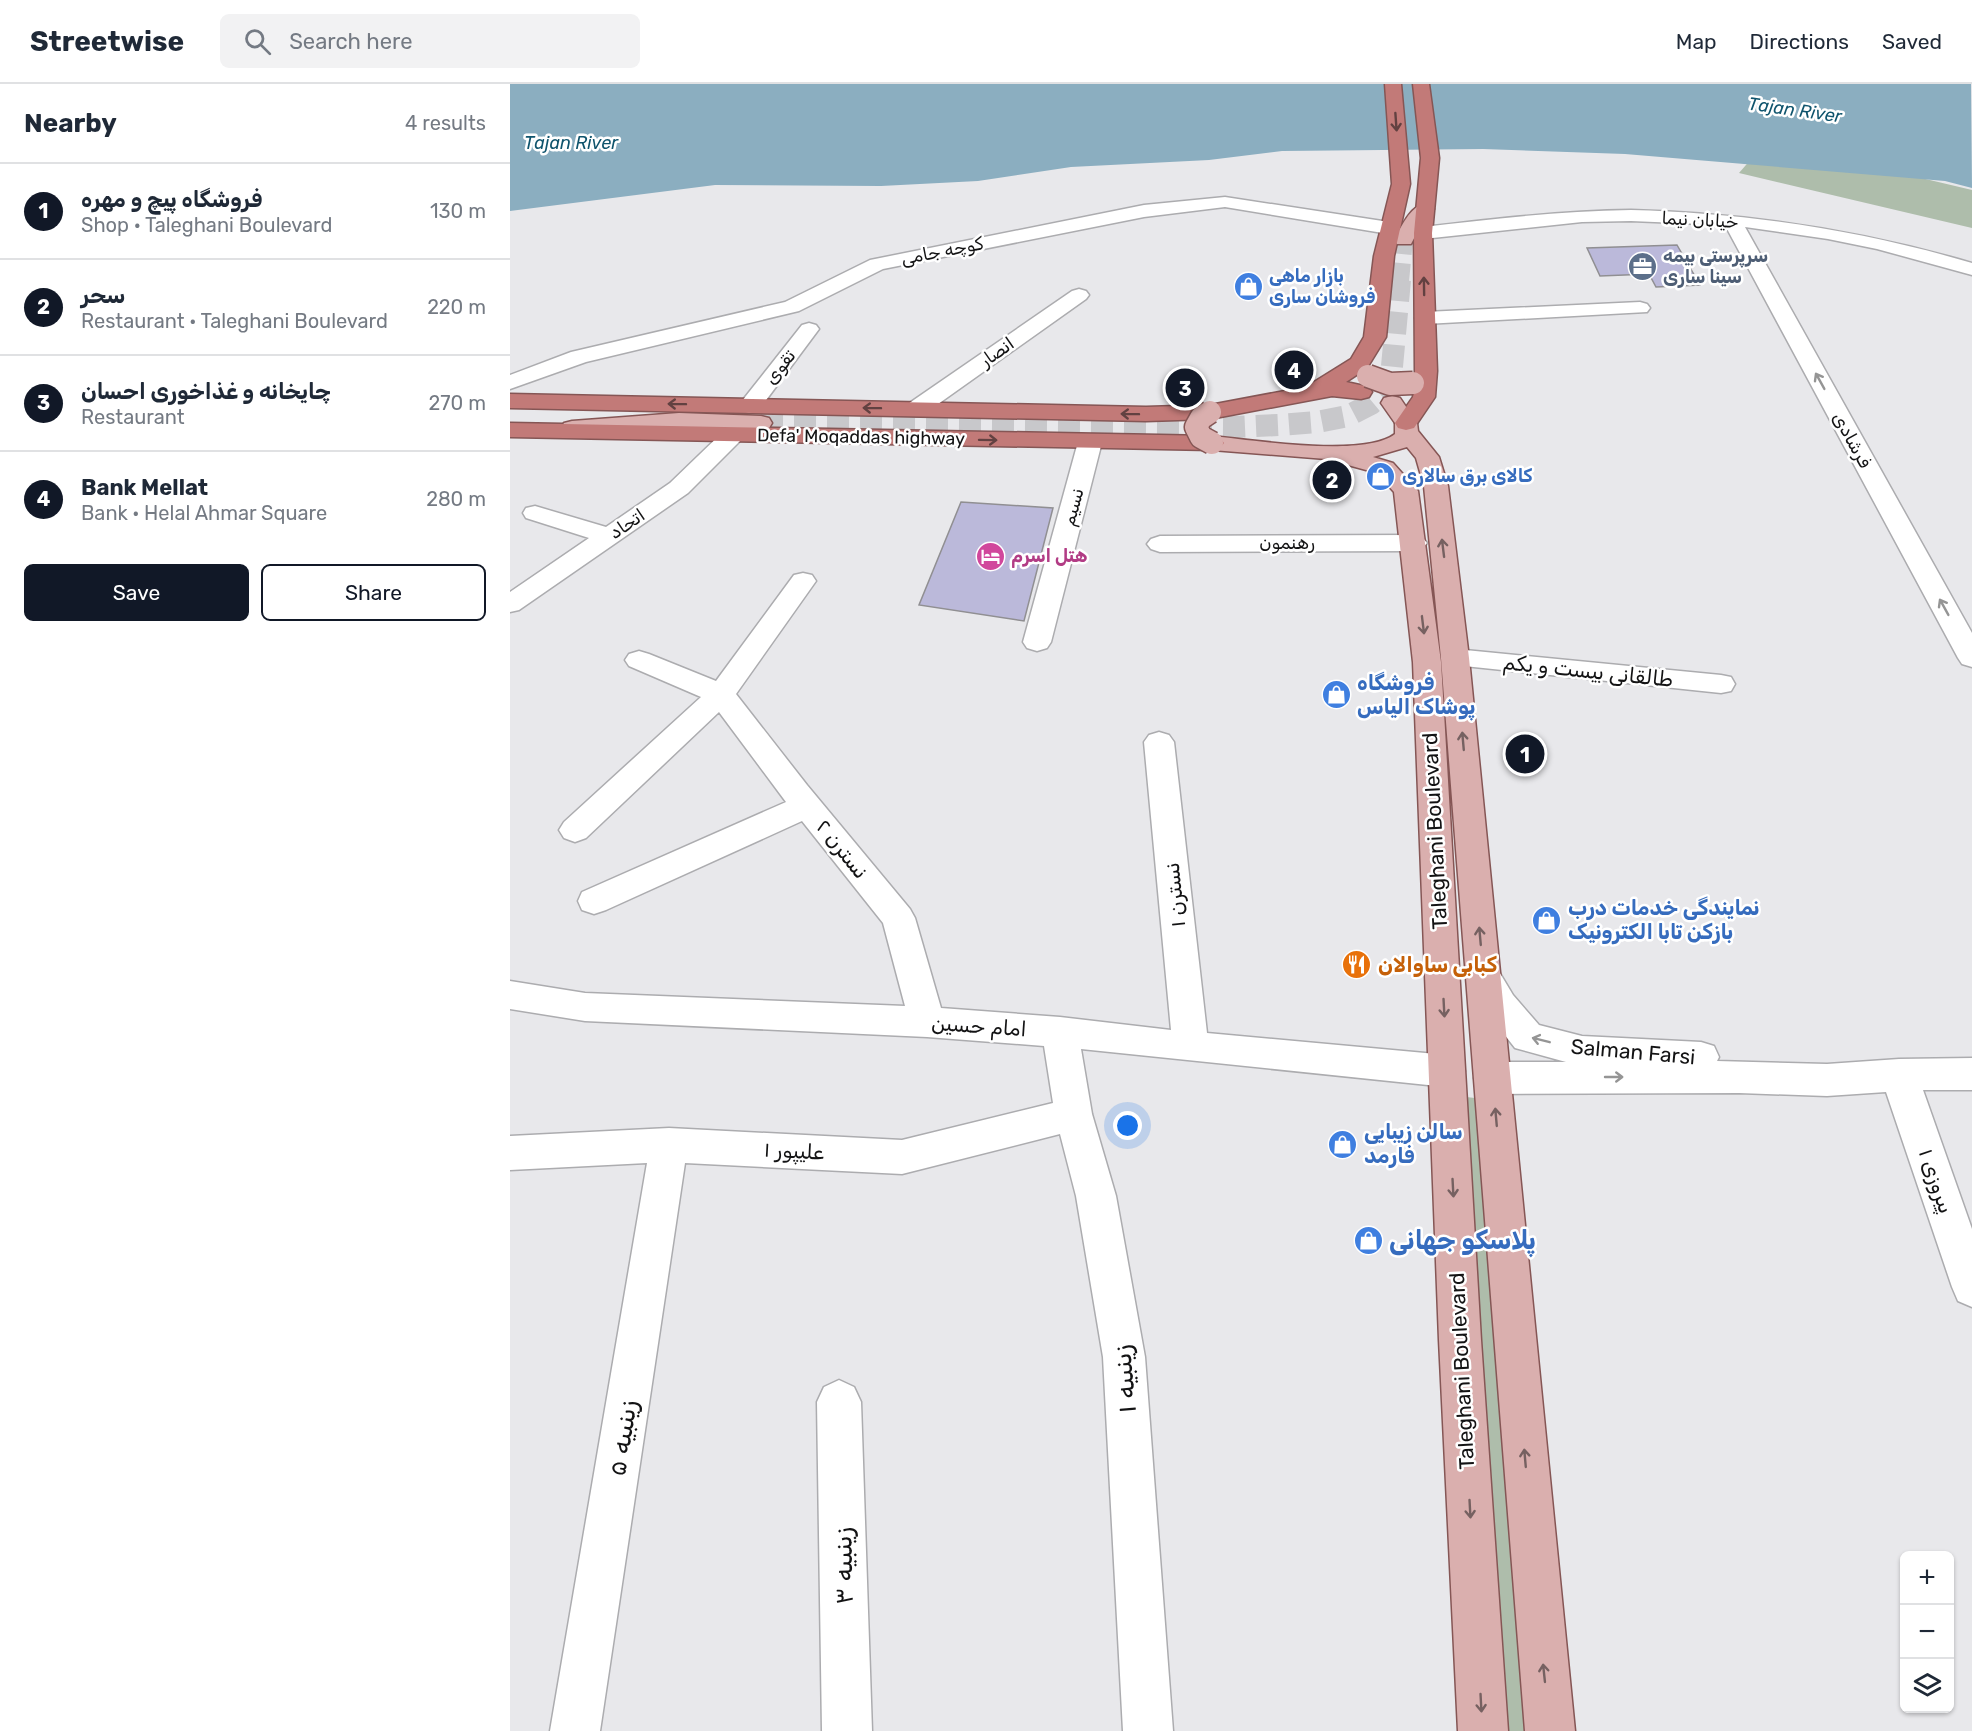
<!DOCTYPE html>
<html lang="en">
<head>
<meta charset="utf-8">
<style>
	:root { --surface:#fff; --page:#f2f2f3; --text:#1f2937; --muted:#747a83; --line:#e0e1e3; --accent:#111827 }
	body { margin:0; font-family:Rubik,"Noto Sans Arabic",sans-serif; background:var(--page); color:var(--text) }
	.controls { position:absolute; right:18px; bottom:18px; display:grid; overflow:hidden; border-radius:9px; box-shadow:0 2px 4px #0004 }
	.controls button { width:54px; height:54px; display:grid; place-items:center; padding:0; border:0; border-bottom:2px solid var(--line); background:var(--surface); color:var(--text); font:30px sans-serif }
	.you { position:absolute; left:618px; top:1042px; width:21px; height:21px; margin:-15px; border:4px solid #fff; border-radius:50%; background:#1a73e8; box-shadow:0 0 0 9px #1a73e833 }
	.badge { display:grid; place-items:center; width:39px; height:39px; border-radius:50%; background:var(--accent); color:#fff; font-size:20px; font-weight:700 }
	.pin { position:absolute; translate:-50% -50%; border:3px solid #fff; box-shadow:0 2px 6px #0006 }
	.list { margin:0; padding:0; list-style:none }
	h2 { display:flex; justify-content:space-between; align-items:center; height:78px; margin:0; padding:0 24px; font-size:26px }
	h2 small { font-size:20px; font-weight:400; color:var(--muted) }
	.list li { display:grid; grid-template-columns:39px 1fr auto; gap:18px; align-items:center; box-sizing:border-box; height:96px; padding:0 24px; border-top:2px solid var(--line) }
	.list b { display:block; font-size:22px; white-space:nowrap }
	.list p { margin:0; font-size:20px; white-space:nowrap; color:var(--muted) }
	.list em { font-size:20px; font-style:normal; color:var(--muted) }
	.actions { display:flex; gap:12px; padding:18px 24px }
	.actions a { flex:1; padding:14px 0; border:2px solid var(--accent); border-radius:9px; text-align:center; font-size:21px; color:var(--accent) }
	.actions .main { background:var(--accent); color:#fff }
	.icon { flex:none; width:33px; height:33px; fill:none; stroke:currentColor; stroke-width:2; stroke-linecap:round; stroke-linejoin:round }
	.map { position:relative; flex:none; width:1462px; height:1647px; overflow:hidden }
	header { display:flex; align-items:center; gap:36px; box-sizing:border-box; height:84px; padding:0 30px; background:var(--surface); border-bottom:2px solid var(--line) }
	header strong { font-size:28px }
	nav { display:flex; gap:33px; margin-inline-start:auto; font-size:21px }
	.search { width:420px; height:54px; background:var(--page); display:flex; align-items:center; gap:15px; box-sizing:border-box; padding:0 21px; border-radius:9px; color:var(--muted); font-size:22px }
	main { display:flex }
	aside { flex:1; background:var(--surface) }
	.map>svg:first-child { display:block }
	.green { fill:#aebdab }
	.water { fill:#8baec0 }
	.building { fill:#bbb9da; stroke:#908f92; stroke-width:1.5 }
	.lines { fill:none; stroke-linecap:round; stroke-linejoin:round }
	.highway-tunnel-far1 { stroke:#c8c8cb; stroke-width:18; stroke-dasharray:18 9; stroke-linecap:butt }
	.highway-tunnel { stroke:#c8c8cb; stroke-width:22; stroke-dasharray:22 11; stroke-linecap:butt }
	.minor-casing { stroke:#acacaf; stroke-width:3 }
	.major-casing { stroke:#855655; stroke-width:3 }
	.highway-casing { stroke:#855655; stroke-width:3 }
	.minor { fill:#fff; fill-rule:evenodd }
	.major { fill:#daafae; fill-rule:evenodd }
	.highway { fill:#c27a78; fill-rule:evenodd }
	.major-bridge-casing { stroke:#855655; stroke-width:25; stroke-linecap:butt }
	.major-bridge { stroke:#daafae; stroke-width:22 }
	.oneway { stroke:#624141 }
	.oneway2 { stroke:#959595 }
	.oneway3 { stroke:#766161 }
	.labels { text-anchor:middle; stroke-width:5; stroke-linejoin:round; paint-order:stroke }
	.far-water-label { font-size:18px; font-style:italic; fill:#0f546d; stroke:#fff }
	.far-street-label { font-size:18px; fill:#131314; stroke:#fff }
	.far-service-label { font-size:18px; font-weight:bold; fill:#4e5e75; stroke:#fff; text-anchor:start }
	.far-shop-label { font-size:18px; font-weight:bold; fill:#366cbe; stroke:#fff; text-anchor:start }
	.far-hotel-label { font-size:18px; font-weight:bold; fill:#b23c85; stroke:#fff; text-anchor:start }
	.street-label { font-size:21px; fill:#131314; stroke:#fff }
	.shop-label { font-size:21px; font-weight:bold; fill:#366cbe; stroke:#fff; text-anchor:start }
	.food-label { font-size:21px; font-weight:bold; fill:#c56008; stroke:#fff; text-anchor:start }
	.near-shop-label { font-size:26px; font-weight:bold; fill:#366cbe; stroke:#fff; text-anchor:start }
	.near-street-label { font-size:26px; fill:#131314; stroke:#fff }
</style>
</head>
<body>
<header>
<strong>Streetwise</strong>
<div class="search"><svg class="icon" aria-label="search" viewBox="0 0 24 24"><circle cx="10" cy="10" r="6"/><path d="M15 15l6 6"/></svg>Search here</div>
<nav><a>Map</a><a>Directions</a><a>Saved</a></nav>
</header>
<main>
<aside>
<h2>Nearby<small>4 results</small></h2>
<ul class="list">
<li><span class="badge">1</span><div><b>فروشگاه پیچ و مهره</b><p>Shop · Taleghani Boulevard</p></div><em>130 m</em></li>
<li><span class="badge">2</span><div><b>سحر</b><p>Restaurant · Taleghani Boulevard</p></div><em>220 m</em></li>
<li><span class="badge">3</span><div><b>چایخانه و غذاخوری احسان</b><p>Restaurant</p></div><em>270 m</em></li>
<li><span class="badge">4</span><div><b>Bank Mellat</b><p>Bank · Helal Ahmar Square</p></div><em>280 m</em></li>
</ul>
<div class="actions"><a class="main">Save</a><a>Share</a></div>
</aside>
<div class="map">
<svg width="1462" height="1647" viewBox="0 0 1462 1647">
	<rect width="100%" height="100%" fill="#e8e8eb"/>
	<path class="green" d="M1249 66 1331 75 1462 106V144L1229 89Z
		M956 1013 965 1014 972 1019 1029 1647H984Z"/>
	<path class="water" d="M0 0H1461L1462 104 1435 97 1115 70 973 65 772 67 699 76 561 83 468 97 371 102 205 101 0 127Z"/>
	<path class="building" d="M1167 161 1190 201 1146 203 1139 190 1090 192 1077 164Z
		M451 418 543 424 514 537 409 521Z"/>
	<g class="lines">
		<path class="highway-tunnel-far1" d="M890 197 894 156"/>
		<path class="highway-tunnel" d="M251 339 725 343 768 341 807 338 838 332 861 320 880 304 890 196"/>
		<defs>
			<path id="minor" d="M715 113 879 138 886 140 888 144 886 148 879 150 715 123 634 133 373 185 289 227 76 278 0 305V291L61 268 275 218 360 176 634 121Z
				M1121 126C1238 129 1350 146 1462 179V191L1367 165 1318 155 1235 143 1462 549V583L1452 580 1448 574 1215 141 1121 137 1072 138 913 155 906 153 904 149 906 145 913 143C982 135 1051 127 1121 126Z
				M569 205 576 207 579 211 576 215 414 330 406 332 398 330 395 325 398 320 562 207Z
				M1130 218 1137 220 1140 224 1137 228 915 240 908 238 905 234 908 230 915 228Z
				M299 239 306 241 309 245 248 327 240 329 232 327 229 322 232 317 292 241Z
				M224 343 232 345 236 350 232 355 178 409 9 526 0 528V508L79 454 16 434 13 429 16 424 25 422 96 443 160 399 216 345Z
				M580 351 588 353 592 358 541 558 537 564 527 567 517 564 513 558 568 358 572 353Z
				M904 451 913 454 917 459 913 464 904 467 650 468 641 465 637 460 641 455 650 452Z
				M293 489 302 491 306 497 226 610 297 701 400 825 405 834 431 924 550 933 661 946 634 658 639 651 649 648 659 651 664 658 697 949 937 971 950 976 955 987 950 998 937 1003 571 965 582 1030 606 1112 635 1273 663 1647H613L593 1273 566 1112 550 1050 392 1090 175 1079 90 1647H40L137 1079 0 1086V1052L159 1044 392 1056 543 1019 534 962 417 953 75 937 0 925V897L75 909 395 922 373 839 292 737 96 826 84 830 72 826 68 817 72 808 276 718 209 628 76 754 65 758 54 754 49 746 54 738 191 613 119 582 115 576 119 570 129 567 139 570 206 597 284 491Z
				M945 565 1211 591 1221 593 1225 600 1221 607 1211 609 935 580 931 574 935 568Z
				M973 877 985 881 1003 911 1029 941 1072 952 1191 958 1204 962 1209 973 1207 977 1317 980 1389 975 1462 974V1006H1413L1462 1145V1223L1448 1217 1442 1203 1376 1008 1317 1012 1229 1009 982 1010 969 1005 964 994 969 983 982 978H1056L1005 964 979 931 956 891 961 881Z
				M329 1296 344 1303 351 1318 362 1647H312L307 1318 314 1303Z"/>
			<path id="major" d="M915 119 922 121 924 125 913 137 901 160H887L884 156C892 142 899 124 915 119Z
				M882 312 890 314 907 339 908 347 929 373 938 402 959 574 1065 1647H1015L931 574 914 402 906 374 897 363 863 373 883 379 908 407 931 578 971 1256 998 1647H948L929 1256 903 578 884 408 867 389 816 375 702 366 694 364 690 359 694 354 702 352C743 356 854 374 885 350V339L871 319 874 314Z
				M169 329 251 332 259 334 262 339 259 344 251 346 169 343 62 351 54 349 51 344 54 339 62 337Z"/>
			<path id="highway" d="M875 0H891L900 100 884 172 876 253 857 284 836 298 859 303 862 308 859 313 851 315 822 312 700 335 636 337 0 324V310L636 323 700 321 796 303 841 275 854 253 864 172 882 100Z
				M903 0H919L929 74 922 149 927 287 925 313 904 344 896 346 888 344 885 339 903 313 905 287 904 149 911 74Z
				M0 339 702 352 710 354 714 359 710 364 702 366 0 353Z"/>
		</defs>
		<use href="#minor" class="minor-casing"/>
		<use href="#major" class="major-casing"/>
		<use href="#highway" class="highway-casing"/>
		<use href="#minor" class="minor"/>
		<use href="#major" class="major"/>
		<use href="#highway" class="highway"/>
		<defs>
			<path id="major-bridge" d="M858 292 880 300 903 299
				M700 328 691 334 686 343 691 353 702 359"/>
		</defs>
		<use href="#major-bridge" class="major-bridge-casing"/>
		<use href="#major-bridge" class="major-bridge"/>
	</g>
	<defs><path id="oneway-shaft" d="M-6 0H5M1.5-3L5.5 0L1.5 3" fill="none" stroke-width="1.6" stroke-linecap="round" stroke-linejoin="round" transform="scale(1.5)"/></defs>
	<g class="oneway">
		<use href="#oneway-shaft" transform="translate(886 38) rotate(86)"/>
		<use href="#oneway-shaft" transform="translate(914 202) rotate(-91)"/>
		<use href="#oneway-shaft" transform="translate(167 320) rotate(-179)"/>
		<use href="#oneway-shaft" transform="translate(362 324) rotate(-179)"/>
		<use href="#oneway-shaft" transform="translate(620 330) rotate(-179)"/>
		<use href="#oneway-shaft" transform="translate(478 356) rotate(1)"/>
	</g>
	<g class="oneway2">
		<use href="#oneway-shaft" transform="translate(1310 297) rotate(-119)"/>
		<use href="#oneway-shaft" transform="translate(1434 523) rotate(-119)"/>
		<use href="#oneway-shaft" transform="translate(1031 956) rotate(-166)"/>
		<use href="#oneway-shaft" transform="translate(1104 993)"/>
	</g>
	<g class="oneway3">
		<use href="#oneway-shaft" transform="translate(933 464) rotate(-97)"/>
		<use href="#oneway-shaft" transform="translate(913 541) rotate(83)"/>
		<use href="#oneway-shaft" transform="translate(953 657) rotate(-95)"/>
		<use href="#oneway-shaft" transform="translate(970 852) rotate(-95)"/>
		<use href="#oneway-shaft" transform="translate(934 924) rotate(87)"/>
		<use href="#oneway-shaft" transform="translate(986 1033) rotate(-95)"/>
		<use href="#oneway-shaft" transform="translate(943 1104) rotate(87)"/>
		<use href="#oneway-shaft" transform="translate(1015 1374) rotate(-95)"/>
		<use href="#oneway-shaft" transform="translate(960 1425) rotate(87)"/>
		<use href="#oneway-shaft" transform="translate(1034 1589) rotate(-96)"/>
		<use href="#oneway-shaft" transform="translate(971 1619) rotate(87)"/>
	</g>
	<defs>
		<symbol id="office-disc" viewBox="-11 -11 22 22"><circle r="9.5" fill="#5c6f8a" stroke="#fff"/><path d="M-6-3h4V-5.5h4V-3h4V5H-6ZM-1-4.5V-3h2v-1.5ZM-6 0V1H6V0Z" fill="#fff"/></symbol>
		<symbol id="shop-disc" viewBox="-11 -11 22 22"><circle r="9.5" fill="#3f7fe0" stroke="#fff"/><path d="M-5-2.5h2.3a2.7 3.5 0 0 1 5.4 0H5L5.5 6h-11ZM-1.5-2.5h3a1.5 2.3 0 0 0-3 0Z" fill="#fff"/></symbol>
		<symbol id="hotel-disc" viewBox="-11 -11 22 22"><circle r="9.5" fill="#d1479c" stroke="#fff"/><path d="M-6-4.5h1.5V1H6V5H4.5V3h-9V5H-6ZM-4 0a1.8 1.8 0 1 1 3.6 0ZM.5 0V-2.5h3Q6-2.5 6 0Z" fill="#fff"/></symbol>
		<symbol id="restaurant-disc" viewBox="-11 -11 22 22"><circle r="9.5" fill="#e8710a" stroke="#fff"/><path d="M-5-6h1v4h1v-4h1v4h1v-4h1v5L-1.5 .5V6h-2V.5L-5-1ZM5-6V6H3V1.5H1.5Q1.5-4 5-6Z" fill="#fff"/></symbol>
	</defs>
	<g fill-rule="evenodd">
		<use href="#office-disc" x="1116" y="166" width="33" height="33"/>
		<use href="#shop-disc" x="722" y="186" width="33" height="33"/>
		<use href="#shop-disc" x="854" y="376" width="33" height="33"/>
		<use href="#hotel-disc" x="464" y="456" width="33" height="33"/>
		<use href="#shop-disc" x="810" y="594" width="33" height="33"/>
		<use href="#shop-disc" x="1020" y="820" width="33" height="33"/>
		<use href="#restaurant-disc" x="830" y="864" width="33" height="33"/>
		<use href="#shop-disc" x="816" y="1044" width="33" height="33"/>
		<use href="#shop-disc" x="842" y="1140" width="33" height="33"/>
	</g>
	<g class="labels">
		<g class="far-water-label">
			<text transform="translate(1285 26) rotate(8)" y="6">Tajan River</text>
			<text x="61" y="65">Tajan River</text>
		</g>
		<g class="far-street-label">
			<text transform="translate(1190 136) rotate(3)" y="6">خیابان نیما</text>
			<text transform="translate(432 167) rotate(-11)" y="6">کوچه جامی</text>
			<text transform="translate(487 268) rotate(-35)" y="6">انصار</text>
			<text transform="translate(270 283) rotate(-52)" y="6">تقوی</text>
			<text transform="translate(351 353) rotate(1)" y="6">Defa' Moqaddas highway</text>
			<text transform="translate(1342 356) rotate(61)" y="6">فرشادی</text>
			<text transform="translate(563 423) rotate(-75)" y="6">نسیم</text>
			<text transform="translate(117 440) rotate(-34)" y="6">اتحاد</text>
			<text x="777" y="465">رهنمون</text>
		</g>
		<g class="far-service-label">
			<text x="1153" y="178">سرپرستی بیمه<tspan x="1153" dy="21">سینا ساری</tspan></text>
		</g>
		<g class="far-shop-label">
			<text x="759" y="198">بازار ماهی<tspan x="759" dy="21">فروشان ساری</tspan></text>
			<text x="892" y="398">کالای برق سالاری</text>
		</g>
		<g class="far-hotel-label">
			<text x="501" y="478">هتل اسرم</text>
		</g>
		<g class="street-label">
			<text transform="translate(1078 587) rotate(6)" y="7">طالقانی بیست و یکم</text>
			<text transform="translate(925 747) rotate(-93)" y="7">Taleghani Boulevard</text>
			<text transform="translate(332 765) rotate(51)" y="7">نسترن ۲</text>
			<text transform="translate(665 811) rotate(-96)" y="7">نسترن ۱</text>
			<text transform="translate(469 942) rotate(4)" y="7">امام حسین</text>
			<text transform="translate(1123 968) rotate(5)" y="7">Salman Farsi</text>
			<text transform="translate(284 1067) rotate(3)" y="7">علیپور ۱</text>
			<text transform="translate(1426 1097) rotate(71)" y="7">پیروزی ١</text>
			<text transform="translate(952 1287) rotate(-93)" y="7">Taleghani Boulevard</text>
		</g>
		<g class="shop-label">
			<text x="847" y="606">فروشگاه<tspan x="847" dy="24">پوشاک الیاس</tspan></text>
			<text x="1058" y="831">نمایندگی خدمات درب<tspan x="1058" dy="24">بازکن تابا الکترونیک</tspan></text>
			<text x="854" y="1055">سالن زیبایی<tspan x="854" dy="24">فارمد</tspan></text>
		</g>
		<g class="food-label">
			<text x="868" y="888">کبابی ساوالان</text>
		</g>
		<g class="near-shop-label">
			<text x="879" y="1165">پلاسکو جهانی</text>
		</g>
		<g class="near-street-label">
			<text transform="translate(614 1295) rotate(-95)" y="9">زینبیه ۱</text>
			<text transform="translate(112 1354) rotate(-81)" y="9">زینبیه ۵</text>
			<text transform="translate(333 1482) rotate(-91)" y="9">زینبیه ۳</text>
		</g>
	</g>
</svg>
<div class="controls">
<button>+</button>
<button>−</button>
<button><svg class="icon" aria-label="layers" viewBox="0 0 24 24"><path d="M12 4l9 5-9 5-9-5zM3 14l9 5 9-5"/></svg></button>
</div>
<div class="you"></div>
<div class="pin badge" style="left:1015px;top:670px">1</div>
<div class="pin badge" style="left:822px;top:396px">2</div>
<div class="pin badge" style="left:675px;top:304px">3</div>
<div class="pin badge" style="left:784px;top:286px">4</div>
</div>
</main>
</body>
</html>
